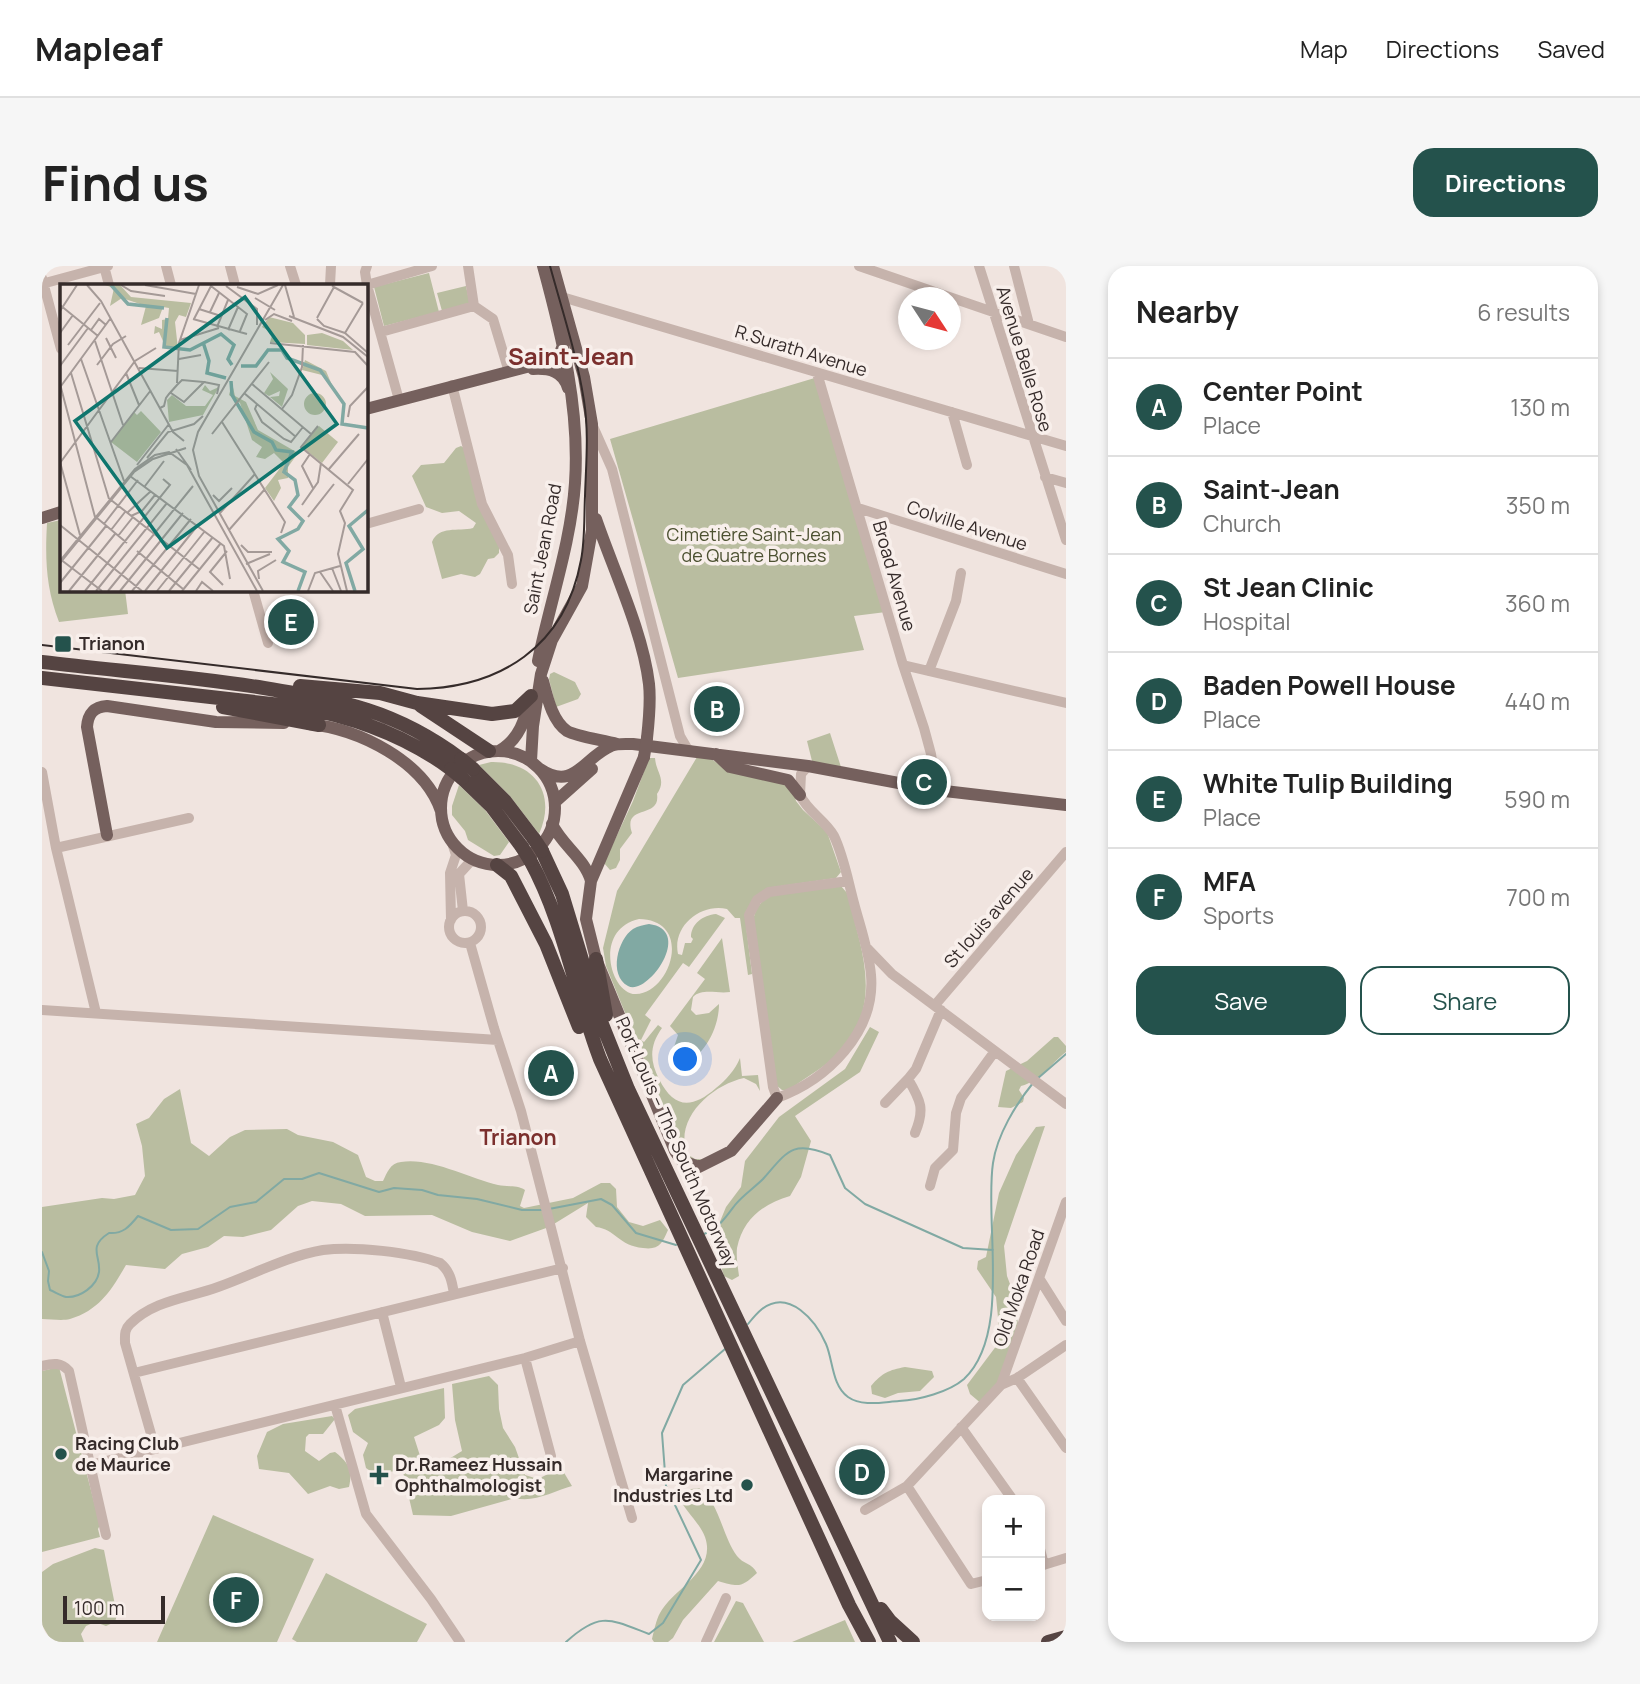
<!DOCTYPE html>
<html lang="en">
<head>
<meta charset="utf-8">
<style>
	:root { --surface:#fff; --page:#f6f6f6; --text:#222; --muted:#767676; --line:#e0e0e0; --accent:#24524c }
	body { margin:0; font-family:Manrope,sans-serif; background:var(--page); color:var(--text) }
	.controls { position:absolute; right:21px; bottom:21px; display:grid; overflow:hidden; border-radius:14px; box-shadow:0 4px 10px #0003 }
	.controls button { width:63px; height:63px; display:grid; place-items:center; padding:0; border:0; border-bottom:2px solid var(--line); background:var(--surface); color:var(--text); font:35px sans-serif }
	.compass { position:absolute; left:856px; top:21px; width:63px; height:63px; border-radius:50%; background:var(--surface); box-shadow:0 4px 10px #0003; rotate:126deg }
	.scale { position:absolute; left:21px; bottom:18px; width:102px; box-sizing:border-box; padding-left:7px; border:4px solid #352b2a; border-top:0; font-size:19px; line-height:24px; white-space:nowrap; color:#352b2a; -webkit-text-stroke:5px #f8efeb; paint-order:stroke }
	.you { position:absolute; left:644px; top:794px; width:24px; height:24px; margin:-18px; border:5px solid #fff; border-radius:50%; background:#1a73e8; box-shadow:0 0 0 10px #1a73e833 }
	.badge { display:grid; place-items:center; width:46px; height:46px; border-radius:50%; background:var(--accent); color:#fff; font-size:23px; font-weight:700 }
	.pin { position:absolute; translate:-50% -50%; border:4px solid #fff; box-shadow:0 2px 7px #0006 }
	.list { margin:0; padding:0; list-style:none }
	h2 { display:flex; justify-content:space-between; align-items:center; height:91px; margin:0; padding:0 28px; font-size:30px }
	h2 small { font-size:23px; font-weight:400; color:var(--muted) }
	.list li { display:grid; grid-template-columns:46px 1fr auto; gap:21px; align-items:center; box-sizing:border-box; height:98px; padding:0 28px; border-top:2px solid var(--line) }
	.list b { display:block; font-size:26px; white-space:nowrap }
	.list p { margin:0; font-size:23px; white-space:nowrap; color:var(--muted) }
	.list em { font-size:23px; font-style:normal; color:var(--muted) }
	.actions { display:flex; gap:14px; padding:21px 28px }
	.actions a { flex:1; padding:16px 0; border:2px solid var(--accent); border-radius:21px; text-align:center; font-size:24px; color:var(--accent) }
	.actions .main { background:var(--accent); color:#fff }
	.map { position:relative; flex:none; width:1024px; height:1376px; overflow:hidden; border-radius:21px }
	header { display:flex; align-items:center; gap:42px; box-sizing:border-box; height:98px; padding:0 35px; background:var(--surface); border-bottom:2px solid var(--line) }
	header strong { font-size:33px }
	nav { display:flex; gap:38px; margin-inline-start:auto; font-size:24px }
	.intro { display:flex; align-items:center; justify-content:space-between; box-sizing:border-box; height:168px; padding:0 42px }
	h1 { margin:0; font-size:49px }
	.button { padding:18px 32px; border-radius:21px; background:var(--accent); color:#fff; font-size:24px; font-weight:700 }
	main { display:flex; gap:42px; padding:0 42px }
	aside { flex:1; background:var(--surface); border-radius:21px; box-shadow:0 4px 10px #0003 }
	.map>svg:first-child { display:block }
	.green { fill:#b9bda0; fill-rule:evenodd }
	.water { fill:#81a9a3 }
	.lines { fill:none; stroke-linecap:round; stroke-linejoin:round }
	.stream { stroke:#81a9a3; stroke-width:2 }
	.minor { stroke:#c6b3ac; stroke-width:10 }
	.major { stroke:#75605d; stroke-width:12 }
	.highway { stroke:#554442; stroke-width:14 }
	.tram { stroke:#352b2a; stroke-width:2 }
	.major-bridge { stroke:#75605d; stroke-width:12 }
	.highway-bridge { stroke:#554442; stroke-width:14 }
	.poi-dot { fill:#24524c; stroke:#f8efeb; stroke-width:2.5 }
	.labels { text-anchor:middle; stroke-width:7; stroke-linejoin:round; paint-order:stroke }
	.street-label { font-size:18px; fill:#352b2a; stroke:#f8efeb }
	.park-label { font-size:18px; fill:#4c5131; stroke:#f8efeb }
	.poi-label { font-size:18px; font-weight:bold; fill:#352b2a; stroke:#f8efeb; text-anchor:start }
	.quarter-label { font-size:21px; font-weight:bold; fill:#7b2f2d; stroke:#f8efeb }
	.district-label { font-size:24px; font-weight:bold; fill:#7b2f2d; stroke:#f8efeb }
	.inset-river { fill:none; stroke:#81a9a3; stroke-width:3.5 }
	.inset-road { fill:none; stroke:#a59a97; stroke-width:2 }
	.view { fill:#0f766e; fill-opacity:0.15; stroke:#0f766e; stroke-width:3.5 }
	.inset-edge { fill:none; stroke:#352b2a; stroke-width:3.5 }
</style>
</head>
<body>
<header>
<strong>Mapleaf</strong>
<nav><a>Map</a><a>Directions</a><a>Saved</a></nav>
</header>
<div class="intro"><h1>Find us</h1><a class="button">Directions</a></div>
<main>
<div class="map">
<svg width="1024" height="1376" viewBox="0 0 1024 1376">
	<rect width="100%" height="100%" fill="#f0e4df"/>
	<path class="green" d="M387 7 397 46 342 60 332 21Z
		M424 20 428 39 400 45 395 27Z
		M776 111 844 346 812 350 822 384 636 412 568 173Z
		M419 180 422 182 457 281V287L452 292 446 293 438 308 433 311 419 308 400 313 390 276C397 259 416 266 431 262L434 257 417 245 400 247 384 241 370 210 379 199 402 197 414 182Z
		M19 254V324H83L86 348 17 356C4 322 3 294 5 257Z
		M512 406 533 416 539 428 536 433 514 441 507 413 508 408Z
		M788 467 799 501 771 499 765 475Z
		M655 491 668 492 685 504 743 516 751 522 754 535 761 544 785 566 799 606 794 612 725 622 704 659 710 708 706 709 698 652H693L685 643C659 637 630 660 636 688L640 689 643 677H649L651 673 649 671C649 658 661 649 674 648L683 652 647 701 641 697 603 749 609 754 599 774 602 776 616 759 620 762C607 780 608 795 617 813 632 843 650 843 674 822 684 814 693 804 698 792L700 810 716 809 718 825 714 818 702 812C670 819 632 852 645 888L653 893H662C651 896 645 893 639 884L564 700 561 682 575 625ZM597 653C652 654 629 727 594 728 569 729 550 664 597 653Z
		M607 492H613C614 507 625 513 615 528 619 554 580 537 590 567L578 583V594L574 602 568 604 562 597 591 535Z
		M449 496C493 495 515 528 497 568L468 530 437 499Z
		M417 519 443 544 467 576 458 589 452 590 426 574 423 565 410 549V540Z
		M799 620 805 627C821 688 845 747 787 796 774 806 760 814 747 824H740L734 819 711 655C713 644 717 637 727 630Z
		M680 672 688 726C675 728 660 722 651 731L649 744 654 749 667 747 677 738C677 763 661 794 635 801L629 790 636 769 628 760 663 713 655 707Z
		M828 761 837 766 818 806 753 850 769 875 759 911 748 930C721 938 701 953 695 982 694 991 696 1002 697 1010L690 1014 682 1010 674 984 677 958 684 941 699 921 703 895 737 851 803 803Z
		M1012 771H1016L1024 780V786C1008 798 999 815 979 820L977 824 982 832 981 836 969 842 956 841 964 805 985 795Z
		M138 823 149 877 167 890 188 871 203 864 245 863 256 869 291 876 316 889 324 911 333 915H341C345 907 348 897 359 896 388 891 427 912 456 919 465 921 475 919 483 924L478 940 482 942 531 932 559 917H568L574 923 575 941 587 956 601 960 618 954 626 964C620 978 617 984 601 982 577 980 573 963 554 961L544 951 546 937 507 961 468 975 430 966 390 949 323 950 299 938 270 935 256 940 229 964 201 971 182 970 166 981 140 988 123 1003 84 999C70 1023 58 1044 28 1053 20 1055 9 1053 0 1053V941L60 932 72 933 93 929 103 910 100 880 94 858 107 852 122 833Z
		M1003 860 962 980 965 1010 975 1037 974 1045 977 1064 963 1105 941 1139 928 1128 925 1119 955 1079 957 1062 954 1031 935 1003 936 995 944 991 957 927 974 889 994 861Z
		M17 1101 58 1259 56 1263 58 1271 0 1286V1105Z
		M863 1101 890 1105 892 1111 878 1125 856 1127 843 1132 830 1128 829 1120C840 1107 847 1104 863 1101Z
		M447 1110 456 1119 457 1143 461 1162 473 1181 483 1209 496 1213 512 1205H521L530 1220C512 1225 492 1237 473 1232L409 1250 371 1249 361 1206C348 1203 333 1210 324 1202L321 1189 326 1177 311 1166 306 1149 313 1143 402 1122 403 1152 397 1159 372 1171 380 1196 397 1199 420 1185 413 1154 410 1118Z
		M290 1150 293 1153 281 1168H267L264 1171 263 1185 277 1195 288 1187 293 1186C306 1196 311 1204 307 1221L297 1223 288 1220 266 1228 247 1207 217 1203 215 1190 225 1166 241 1158Z
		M657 1222C676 1233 681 1272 695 1290 701 1298 710 1297 715 1307 699 1322 697 1321 676 1315L641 1354 631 1372 626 1376H612L610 1373C612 1365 614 1354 618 1347 632 1322 675 1305 663 1271 658 1257 643 1245 636 1230L642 1224Z
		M171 1249 272 1293 235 1376H115Z
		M53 1282 62 1284 75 1349 73 1356 64 1360 53 1356 44 1360 39 1368 42 1376H10L0 1359V1306L11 1298Z
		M284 1307 385 1358 375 1376H255L250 1373Z
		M694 1335 701 1337 722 1376H672Z
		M803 1354 813 1376H750Z"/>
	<path class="water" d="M607 658C653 664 605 731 586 720 566 709 576 673 591 663 596 660 602 659 607 658Z"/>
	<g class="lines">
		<path class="stream" d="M995 813 1024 788
			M507 943 559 933 570 939 594 967 634 979
			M662 968C677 962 684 951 693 939 701 929 712 922 721 913 745 886 750 873 788 889L803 922 823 938 921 982 951 984
			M0 986 7 1005 6 1015 8 1024C13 1026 19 1030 24 1031 38 1032 55 1020 57 1006 59 990 45 981 67 967 81 968 87 961 96 950L129 964 156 963 188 941 214 936 242 913H260L277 907 337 926 352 922 380 924 396 929 435 933 480 944H501
			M706 1058C710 1053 715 1047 720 1043 747 1022 774 1055 784 1078 791 1094 790 1120 806 1131 820 1141 841 1136 857 1135 877 1134 907 1126 922 1113 970 1068 942 956 951 897 955 869 974 838 991 817
			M524 1376C558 1345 568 1353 607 1368L621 1357 659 1294 624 1220 620 1167 641 1119 683 1083"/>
		<path class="minor" d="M62 0 67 19
			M124 0 129 19
			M188 0 193 19
			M248 0 254 19
			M325 0 323 6 325 19 357 134
			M426 0 432 40 451 53 467 106
			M817 0 1024 71
			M937 0 1024 274
			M972 0 987 58
			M0 12 19 83
			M0 18 66 0
			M288 19 289 0
			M325 19 390 0
			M520 31 1024 180
			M339 66 432 40
			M775 107 861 399 882 462 889 488 894 524
			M410 119 440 238 466 289 470 318
			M910 146 925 199
			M550 158 570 203 638 470 645 482 649 485
			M1003 211 1024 217
			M816 242 1024 308
			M324 258 377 243
			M211 324 226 377
			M861 399 1024 437
			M887 405 914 335 919 307
			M766 500 759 508 758 529C766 546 783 554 792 570 802 591 806 615 812 637 818 660 827 685 829 709 834 766 785 814 735 832L731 821 707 649 715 634 727 626 806 615
			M0 506 14 582 54 747
			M409 574 414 589 408 607 409 654
			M14 582 147 552
			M407 661a16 16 0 1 1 32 0a16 16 0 1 1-32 0Z
			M421 645 417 608 428 596 436 595
			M428 677 452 762 479 845 538 1075 590 1252
			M824 681 850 708 1024 838
			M893 739 1024 586
			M0 744 456 774
			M866 813C879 835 883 843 873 867
			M843 837 866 813 874 803 899 744
			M888 920 893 902 911 884 914 847 919 832 953 785
			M997 1012 1024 1055
			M340 1046 359 1121
			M483 1092 509 1190
			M0 1100C11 1097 19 1096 27 1105L64 1269
			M92 1107 521 1002
			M975 1112 1024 1182
			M959 1119 1024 936
			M293 1139 324 1248 389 1333 418 1376
			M919 1161 971 1234
			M113 1182 83 1077C83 1069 82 1064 88 1058 112 1034 146 1032 176 1021 210 1009 245 990 281 984 312 980 369 986 398 997 408 1005 410 1015 412 1028
			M48 1199 483 1092 538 1075
			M865 1220 929 1318 945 1314
			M823 1244 865 1220 959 1119 975 1112 1024 1079
			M998 1283 1002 1299
			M998 1300 1024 1292
			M664 1376 684 1332"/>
		<path class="major" d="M491 103C507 102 521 105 526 122
			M324 143 500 97 517 90 521 79
			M0 252 19 246
			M554 253C571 303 601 366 607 418 609 436 607 454 605 472
			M496 395C508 336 529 277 533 217 538 143 520 70 501 0
			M501 415C505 430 510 455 525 465 536 471 561 474 575 478
			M267 458C317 463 382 495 399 545
			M457 485C478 473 483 453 489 430
			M399 542a57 57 0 1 1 114 0a57 57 0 1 1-114 0Z
			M674 488 688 501 746 514 758 529
			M602 491 549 615 544 653 554 693 633 885 640 895 657 901 689 885 735 832
			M489 495 491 460 499 408 510 374 540 320 550 264V158L542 111 511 0
			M498 503C532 526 541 492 569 480 575 477 584 478 591 478L766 500 894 524 1024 539
			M513 536 550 503
			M510 558C520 579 543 593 549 615
			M65 569 45 461C46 448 51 441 65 440L174 456 242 457"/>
		<path class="highway" d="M0 396C74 405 148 410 222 422 301 435 353 444 419 493
			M0 412 257 441C313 451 363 469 409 503
			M258 420 338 427 375 437 450 448 473 445 489 430
			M379 440 447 485
			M181 441 277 459
			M431 503 463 535 492 573
			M420 512 450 541 480 581
			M500 585 520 628 558 753 586 823 848 1376
			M488 594C522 656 533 727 558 793L807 1339 827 1376
			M455 599 469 610 504 678 537 761
			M554 693 564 749
			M839 1343 848 1355 871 1376
			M1006 1376 1024 1371"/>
		<path class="tram" d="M0 379 375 423C458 422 523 381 539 294 543 274 542 252 543 230 544 198 547 167 542 135 535 89 520 44 508 0"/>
		<path class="major-bridge" d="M602 491 605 472"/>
		<path class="highway-bridge" d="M419 493 431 503
			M409 503 420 512
			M492 573 500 585
			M480 581 488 594"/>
	</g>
	<g class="poi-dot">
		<rect x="12" y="369" width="18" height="18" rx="3.5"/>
		<circle cx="19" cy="1188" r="7"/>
		<path d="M333.5 1198.5h7v7h7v7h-7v7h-7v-7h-7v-7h7z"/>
		<circle cx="705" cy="1219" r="7"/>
	</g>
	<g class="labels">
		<g class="street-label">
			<text transform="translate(759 85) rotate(17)" y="6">R.Surath Avenue</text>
			<text transform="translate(982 93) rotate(73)" y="6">Avenue Belle Rose</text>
			<text transform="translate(925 260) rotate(18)" y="6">Colville Avenue</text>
			<text transform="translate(501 283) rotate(-79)" y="6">Saint Jean Road</text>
			<text transform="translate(852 310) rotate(74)" y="6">Broad Avenue</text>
			<text transform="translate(947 652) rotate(-49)" y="6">St louis avenue</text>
			<text transform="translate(634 876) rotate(66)" y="6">Port Louis – The South Motorway</text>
			<text transform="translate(977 1022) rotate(-71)" y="6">Old Moka Road</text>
		</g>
		<g class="park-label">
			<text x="712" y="275">Cimetière Saint-Jean<tspan x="712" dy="21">de Quatre Bornes</tspan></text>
		</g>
		<g class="poi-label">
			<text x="37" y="384">Trianon</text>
			<text x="33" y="1184">Racing Club<tspan x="33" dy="21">de Maurice</tspan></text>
			<text x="353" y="1205">Dr.Rameez Hussain<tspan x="353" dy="21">Ophthalmologist</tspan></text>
			<text x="691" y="1215" text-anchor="end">Margarine<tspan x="691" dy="21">Industries Ltd</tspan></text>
		</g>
		<g class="quarter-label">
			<text x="476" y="879">Trianon</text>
		</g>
		<g class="district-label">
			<text x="529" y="99">Saint-Jean</text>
		</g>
	</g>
	<g transform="translate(18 18)">
		<rect width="308" height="308" fill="#f0e4df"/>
		<path d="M45 1H60L71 13 131 19 126 33 119 31 115 38 118 65 106 64 99 48 94 50 95 42 102 45V36L108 35 109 24 103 23 99 34 81 41 86 22 62 14 50 22 54 4ZM209 33 233 39 245 51V60L210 58 213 49 202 43ZM262 49 283 57 293 66 247 61V51ZM245 76 266 87 275 108 262 91 242 86ZM210 88 228 105 222 123 210 113 219 112 220 107 209 112 204 109 213 95ZM172 99 175 112 186 118 198 146 238 169 228 183V194L218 196 221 204 214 217 205 204 224 179 214 169 205 175 196 173 202 163 192 156 180 119 169 111ZM145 101 150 107 159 103 143 131 109 138 107 116 112 111 126 122H145L153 111 142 106ZM244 120a11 11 0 1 1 22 0a11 11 0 1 1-22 0ZM81 127 101 148 77 178 51 158 74 128 77 131ZM259 142 278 158 262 179 242 163Z" fill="#b9bda0"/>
		<path class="inset-river" d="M51 1 68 20 104 24M107 34 104 63 130 66 161 50 174 61 168 75 172 81M143 58 149 77 147 89 166 94M181 82H196L208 66H222L227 74 260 86 284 120 282 140 308 144M171 97 172 111 194 148 212 158 216 166 232 168 224 188 235 196 238 211 229 223 243 237 238 245 218 255 229 267 223 278 245 288 238 307M295 307 286 279 303 265 289 242 308 226"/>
		<path class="inset-road" d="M27 1 41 17 113 148 124 157M61 1 71 7 105 12M85 1 136 10M225 1 234 33M166 2 197 25V41M272 2 303 19M177 3 198 10 218 1M195 14 215 26M0 21 38 52M139 25 161 32M0 27 17 1M150 28 159 9M229 32 283 53 308 73M257 34 274 3M133 35 187 50M134 35 151 2 187 30 180 47M257 35 264 42 285 49M205 36 214 30 232 37M157 43 168 16M31 46 39 35 46 41M168 46 178 23M0 49 13 31M285 49 303 19M285 49 308 69M46 54 56 74M120 56 159 44M35 57 63 141M210 59 295 68 308 82M8 61 40 19M21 75 64 197M119 75 141 71M37 81 53 60 66 52M0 82 28 44M79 84 118 87M11 89 49 215M66 89 79 121M144 98 159 101 157 110M117 99 119 59 139 1M0 100 35 233M192 100 251 150M1 102 50 35M184 109 236 153M197 120 195 125 202 138 224 155 231 158 243 143M100 124 104 122 106 114 109 110 117 101 122 96 144 98 124 118 111 109M222 125 232 111 242 83 243 61M288 133 290 122 308 103M162 138 225 238 221 249M258 142 241 163 293 206 280 227 285 239 278 270 287 307M152 150 209 78M51 158 91 106M116 165 131 186M250 170 242 182 253 204M87 174 108 148 134 140 143 132M0 178 20 251M0 179 75 77 96 64M77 181 109 140M269 185 299 150M70 192 164 262 170 295M288 200 308 175M85 202 104 177M153 211 159 217 172 204M51 216 139 285M242 221 258 198 261 179M67 229 91 207M160 229 195 190M71 232 82 227 95 211M248 233 274 200M37 234 67 259M44 240 78 196M0 241 82 307M51 246 65 228M169 246 205 205M58 252 73 233M181 261 188 268H212M77 267 123 305M0 275 42 307M0 277 75 185 95 171 109 168 127 181 197 307M0 279 74 188 93 175 126 164M186 280 210 270M272 284 281 307M260 288 273 307M199 295 198 287 216 276M0 299 46 242M163 301 150 288 167 267M9 307 55 250M25 307 110 201 103 195M36 307 107 219M48 307 133 202M60 307 123 229M72 307 131 235M85 307 138 241M97 307 145 247M109 307 153 253M122 307 161 259M136 307 142 298 153 307M203 307 139 192 133 166 138 148 223 1M248 307 255 289 280 282"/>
		<path class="view" d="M185 13 277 140 107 264 15 137Z"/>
		<rect width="308" height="308" class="inset-edge"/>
	</g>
</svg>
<div class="controls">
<button>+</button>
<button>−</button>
</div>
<svg class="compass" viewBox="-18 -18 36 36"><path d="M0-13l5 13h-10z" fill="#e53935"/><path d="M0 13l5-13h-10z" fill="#767676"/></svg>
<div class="scale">100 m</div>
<div class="you"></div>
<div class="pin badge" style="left:509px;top:807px">A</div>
<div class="pin badge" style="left:675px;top:443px">B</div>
<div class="pin badge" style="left:882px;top:516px">C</div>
<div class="pin badge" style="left:820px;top:1206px">D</div>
<div class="pin badge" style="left:249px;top:356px">E</div>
<div class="pin badge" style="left:194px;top:1334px">F</div>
</div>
<aside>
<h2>Nearby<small>6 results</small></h2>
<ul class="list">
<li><span class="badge">A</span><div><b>Center Point</b><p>Place</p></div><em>130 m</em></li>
<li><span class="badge">B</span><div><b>Saint-Jean</b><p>Church</p></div><em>350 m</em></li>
<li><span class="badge">C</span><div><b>St Jean Clinic</b><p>Hospital</p></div><em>360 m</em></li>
<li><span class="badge">D</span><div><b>Baden Powell House</b><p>Place</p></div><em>440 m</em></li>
<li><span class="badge">E</span><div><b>White Tulip Building</b><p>Place</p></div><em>590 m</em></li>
<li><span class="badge">F</span><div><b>MFA</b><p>Sports</p></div><em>700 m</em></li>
</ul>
<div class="actions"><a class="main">Save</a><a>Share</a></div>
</aside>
</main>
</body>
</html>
